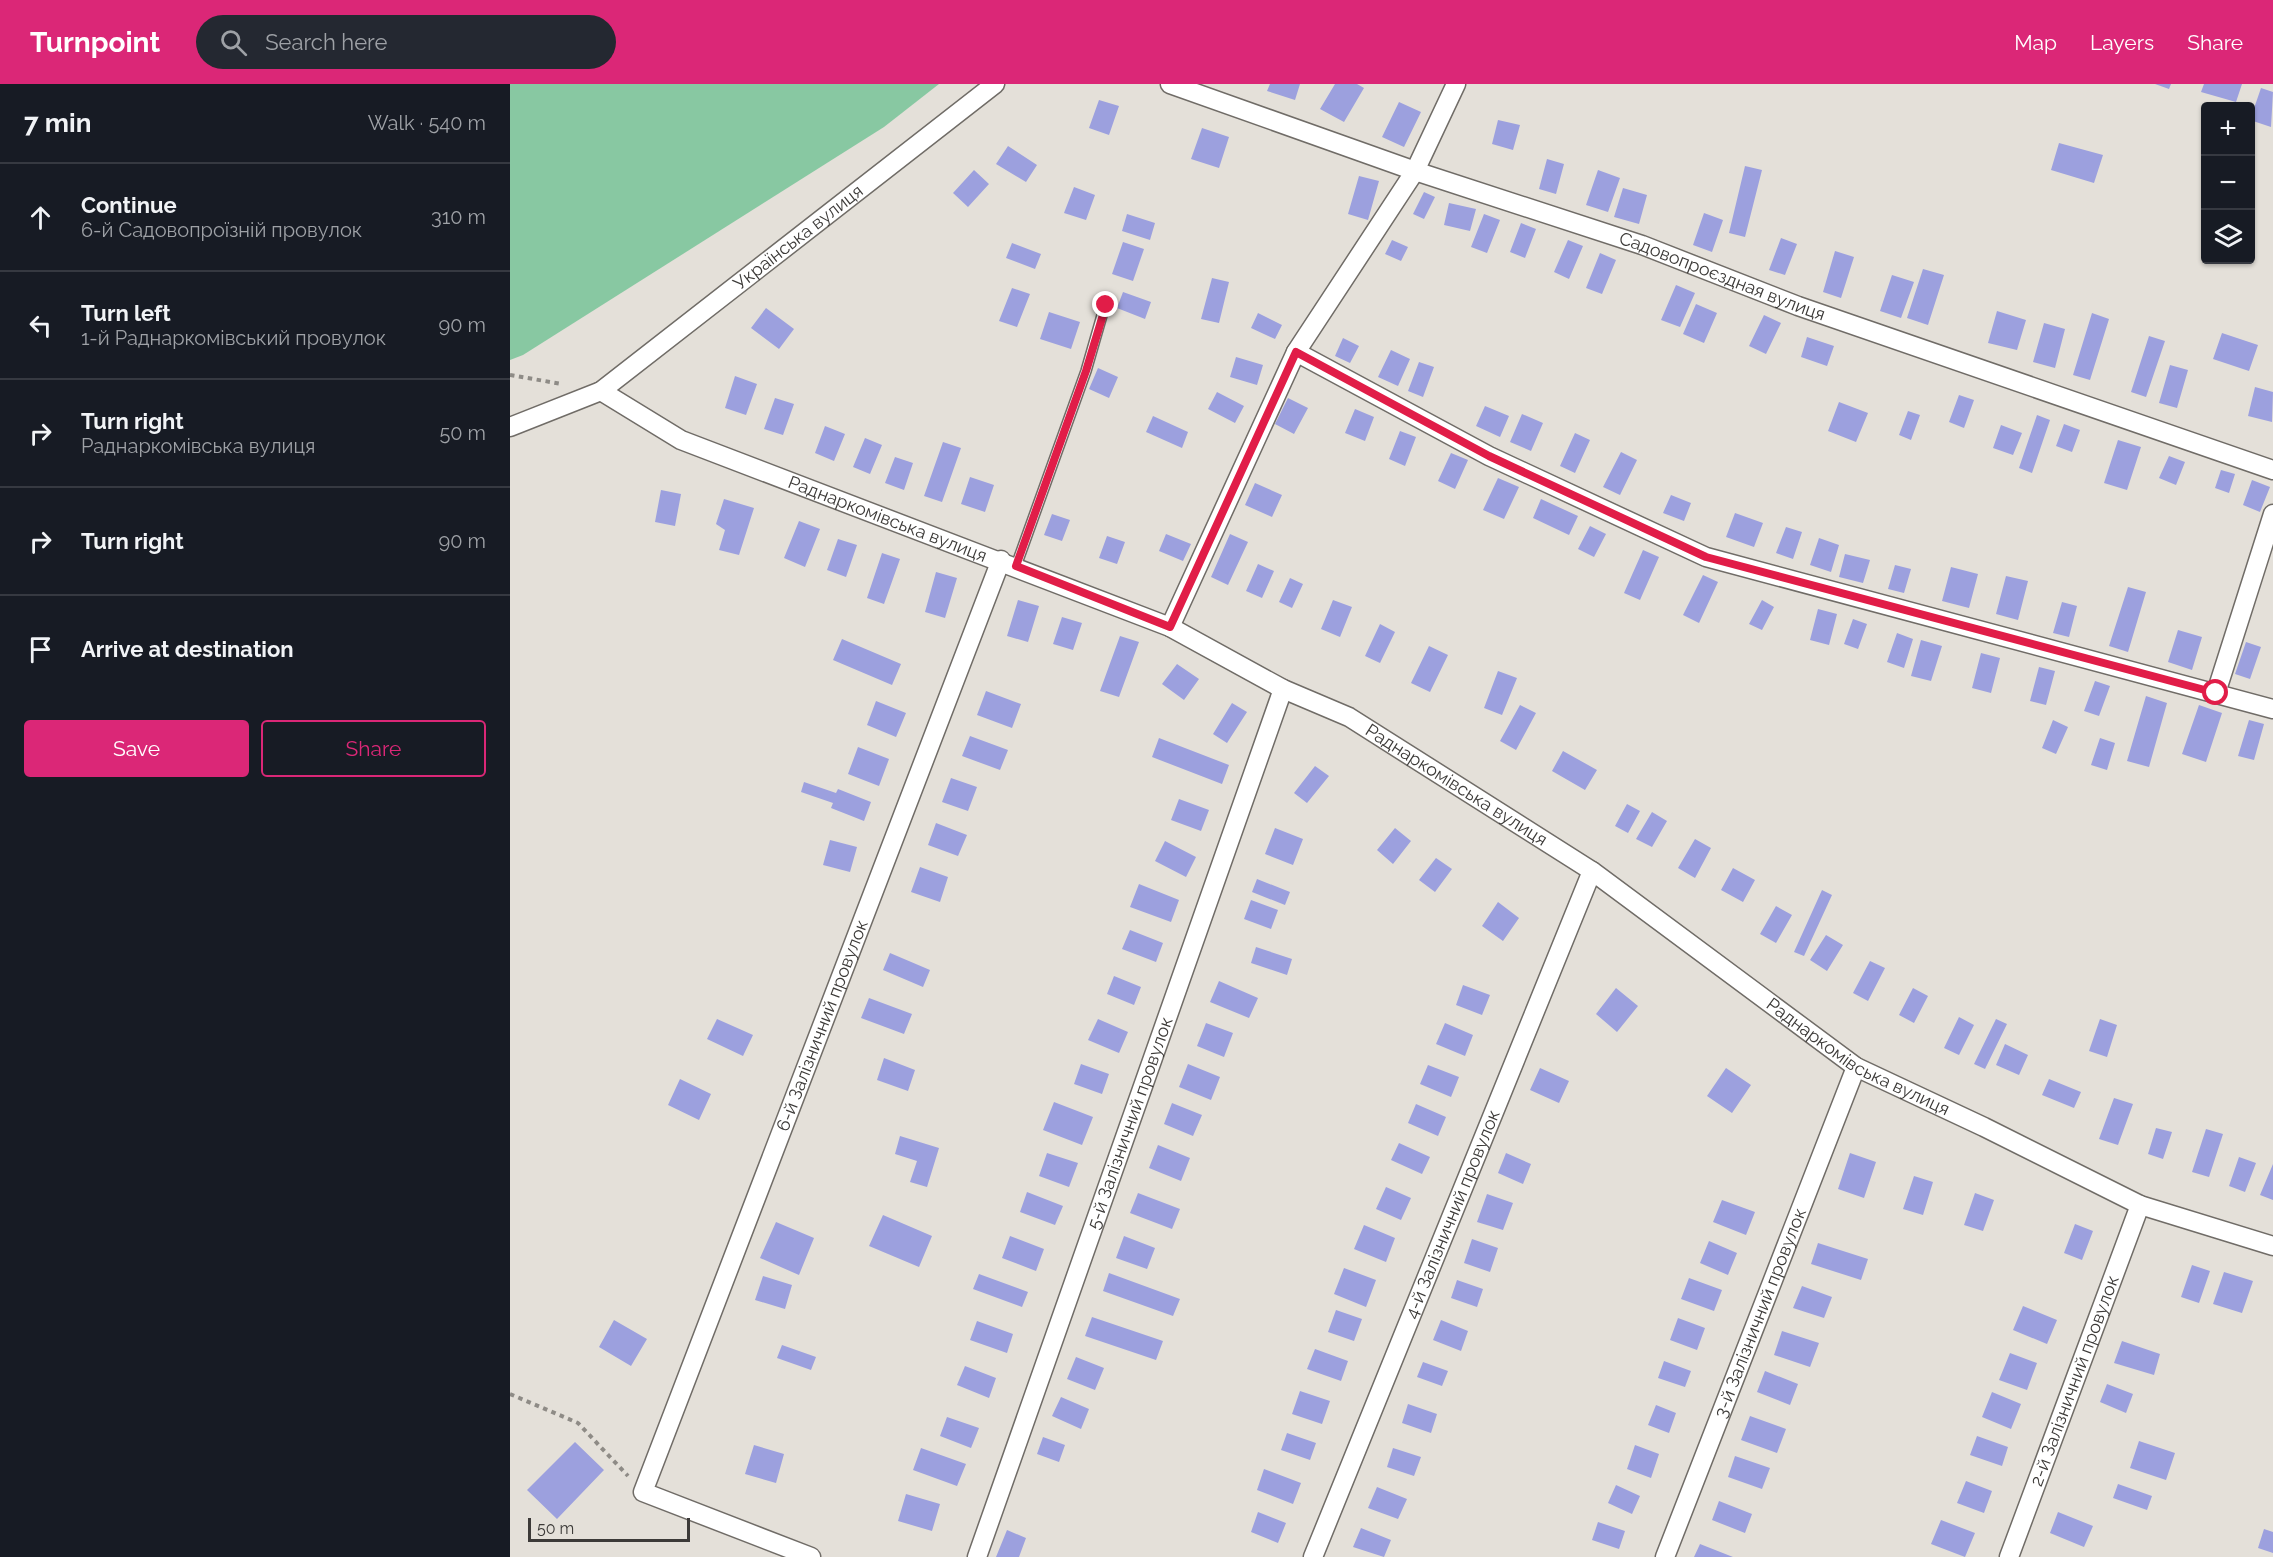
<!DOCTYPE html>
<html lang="en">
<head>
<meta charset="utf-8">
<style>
	:root { --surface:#171b24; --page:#242831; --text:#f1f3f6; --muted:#9ea1a6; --line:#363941; --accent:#db2777 }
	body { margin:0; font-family:Raleway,sans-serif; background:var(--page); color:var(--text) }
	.controls { position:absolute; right:18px; top:18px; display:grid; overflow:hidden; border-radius:6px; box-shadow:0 2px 4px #0004 }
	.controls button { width:54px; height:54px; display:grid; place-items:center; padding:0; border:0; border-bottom:2px solid var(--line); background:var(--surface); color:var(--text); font:30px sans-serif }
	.scale { position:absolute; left:18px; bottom:15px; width:162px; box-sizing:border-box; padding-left:6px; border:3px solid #3c3a38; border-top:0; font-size:16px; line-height:21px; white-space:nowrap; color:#3c3a38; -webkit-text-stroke:4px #e4e0d9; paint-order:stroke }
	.stop { position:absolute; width:18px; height:18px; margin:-14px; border:4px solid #e11d48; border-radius:50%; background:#fff }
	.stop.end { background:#e11d48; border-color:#fff; box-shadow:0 2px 6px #0008 }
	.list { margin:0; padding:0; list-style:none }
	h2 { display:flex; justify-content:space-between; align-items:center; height:78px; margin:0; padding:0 24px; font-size:26px }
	h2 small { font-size:20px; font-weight:400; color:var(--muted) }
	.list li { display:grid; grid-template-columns:39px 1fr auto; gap:18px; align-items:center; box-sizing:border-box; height:108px; padding:0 24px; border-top:2px solid var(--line) }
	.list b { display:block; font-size:22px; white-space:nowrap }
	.list p { margin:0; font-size:20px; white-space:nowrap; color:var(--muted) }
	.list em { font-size:20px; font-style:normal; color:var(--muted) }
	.actions { display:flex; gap:12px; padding:18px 24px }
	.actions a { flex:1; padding:14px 0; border:2px solid var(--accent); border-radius:6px; text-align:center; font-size:21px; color:var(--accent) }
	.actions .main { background:var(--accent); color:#fff }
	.icon { flex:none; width:33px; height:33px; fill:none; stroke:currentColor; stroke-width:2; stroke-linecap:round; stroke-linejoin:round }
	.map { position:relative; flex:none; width:1763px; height:1473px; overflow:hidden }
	header { display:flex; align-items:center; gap:36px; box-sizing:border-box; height:84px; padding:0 30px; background:var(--accent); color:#fff }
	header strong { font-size:28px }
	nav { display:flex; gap:33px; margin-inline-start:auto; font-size:21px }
	.search { width:420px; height:54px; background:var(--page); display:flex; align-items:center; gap:15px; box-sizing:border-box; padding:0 21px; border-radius:33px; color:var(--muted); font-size:22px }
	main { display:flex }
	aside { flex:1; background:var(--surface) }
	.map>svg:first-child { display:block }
	.green { fill:#88c8a2 }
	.building { fill:#9ca0de }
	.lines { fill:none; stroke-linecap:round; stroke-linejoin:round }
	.service-casing { stroke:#706c67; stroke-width:12 }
	.minor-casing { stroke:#706c67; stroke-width:21 }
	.path { stroke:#8e8b86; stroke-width:4; stroke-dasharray:4.5 4.5; stroke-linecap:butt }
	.service { stroke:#fff; stroke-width:9 }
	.minor { stroke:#fff; stroke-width:18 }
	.route { stroke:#e11d48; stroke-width:8 }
	.labels { text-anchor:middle; stroke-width:5; stroke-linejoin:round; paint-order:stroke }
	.street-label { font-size:18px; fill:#3c3a38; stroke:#e4e0d9 }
</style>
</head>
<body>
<header>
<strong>Turnpoint</strong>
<div class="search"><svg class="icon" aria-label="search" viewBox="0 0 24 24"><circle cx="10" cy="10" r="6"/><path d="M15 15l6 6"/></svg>Search here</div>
<nav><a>Map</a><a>Layers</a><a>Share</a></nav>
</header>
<main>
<aside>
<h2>7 min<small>Walk · 540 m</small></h2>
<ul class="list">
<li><svg class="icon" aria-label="ahead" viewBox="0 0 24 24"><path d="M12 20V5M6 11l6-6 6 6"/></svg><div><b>Continue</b><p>6-й Садовопроїзній провулок</p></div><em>310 m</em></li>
<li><svg class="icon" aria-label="left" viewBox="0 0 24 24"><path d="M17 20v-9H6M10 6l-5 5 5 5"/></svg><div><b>Turn left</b><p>1-й Раднаркомівський провулок</p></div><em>90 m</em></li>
<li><svg class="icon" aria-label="right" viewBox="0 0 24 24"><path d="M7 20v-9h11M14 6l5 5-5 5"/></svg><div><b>Turn right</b><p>Раднаркомівська вулиця</p></div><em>50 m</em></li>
<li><svg class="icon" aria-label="right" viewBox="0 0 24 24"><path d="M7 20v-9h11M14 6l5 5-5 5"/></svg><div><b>Turn right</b></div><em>90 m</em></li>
<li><svg class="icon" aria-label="arrive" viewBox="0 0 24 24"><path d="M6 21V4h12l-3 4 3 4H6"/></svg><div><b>Arrive at destination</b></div></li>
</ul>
<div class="actions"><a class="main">Save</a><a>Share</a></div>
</aside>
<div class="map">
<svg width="1763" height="1473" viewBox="0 0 1763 1473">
	<rect width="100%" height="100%" fill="#e4e0d9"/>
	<path class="green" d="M0 0H429L374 43 13 271 0 276Z"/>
	<path class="building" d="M760 0H790L785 16 757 7Z
		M825 0H847L854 4 834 38 810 25Z
		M1645 0H1661L1659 5Z
		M1694 0H1732L1726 18 1691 8Z
		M1751 4 1763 8 1761 43 1740 36Z
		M589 16 609 22 599 51 579 44Z
		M889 18 911 28 894 63 872 53Z
		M988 36 1010 41 1003 66 982 60Z
		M692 44 719 53 709 84 681 75Z
		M1549 59 1593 71 1584 99 1541 86Z
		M498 62 527 81 516 98 486 80Z
		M1037 75 1054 80 1046 110 1029 105Z
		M1235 82 1252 86 1235 153 1219 149Z
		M464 86 479 100 458 123 443 109Z
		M1088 86 1110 94 1098 128 1076 121Z
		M849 92 869 97 858 136 838 130Z
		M564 103 585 111 576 136 554 129Z
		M1113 104 1137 111 1129 140 1104 133Z
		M914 108 925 113 914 135 903 130Z
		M939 119 966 125 960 147 934 141Z
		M1194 129 1213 136 1202 168 1183 161Z
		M617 130 645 139 640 156 612 147Z
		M974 130 990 136 977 169 961 163Z
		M1011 139 1026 145 1015 174 1000 168Z
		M1271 154 1287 160 1275 191 1259 186Z
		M882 156 898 163 891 177 875 170Z
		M1058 156 1073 162 1059 195 1044 188Z
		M613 158 634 165 623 197 602 190Z
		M502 159 531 170 525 185 496 174Z
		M1325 167 1344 173 1331 214 1313 208Z
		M1090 169 1106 176 1092 210 1076 204Z
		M1413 185 1434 191 1418 241 1397 234Z
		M1382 191 1404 198 1391 234 1370 227Z
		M702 194 719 198 709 239 691 235Z
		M1166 201 1185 209 1170 243 1151 236Z
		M502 204 520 210 507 243 489 237Z
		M613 208 641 218 635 235 607 224Z
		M1186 220 1207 229 1194 259 1173 250Z
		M256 224 284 245 269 265 241 244Z
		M1487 227 1516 236 1507 266 1478 259Z
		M539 228 570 238 561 265 530 255Z
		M748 229 772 241 765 255 741 244Z
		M1582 229 1599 235 1580 296 1563 291Z
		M1254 231 1271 239 1256 270 1239 262Z
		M1534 239 1555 245 1545 284 1523 278Z
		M1712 249 1748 261 1739 287 1703 275Z
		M1639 252 1655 257 1636 313 1621 308Z
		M1297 253 1324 262 1317 282 1291 273Z
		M833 254 849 262 840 279 825 272Z
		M881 266 900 275 888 302 868 293Z
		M726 273 753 281 747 301 720 293Z
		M909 278 924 283 913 313 898 307Z
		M1660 281 1678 286 1667 324 1649 319Z
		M588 284 608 293 599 314 579 305Z
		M225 292 247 300 236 331 215 324Z
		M1745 303 1763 308 1762 338 1738 332Z
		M707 308 734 322 725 339 698 325Z
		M1449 311 1464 316 1454 344 1439 338Z
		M265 314 284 320 273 351 254 345Z
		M778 314 798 324 784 350 765 340Z
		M1329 318 1358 329 1346 358 1318 347Z
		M975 322 999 332 990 353 966 342Z
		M845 325 864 333 855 357 835 349Z
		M1398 327 1410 331 1401 356 1389 351Z
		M1012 330 1033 339 1021 367 1000 358Z
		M1527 331 1540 336 1522 389 1509 384Z
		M643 332 678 348 672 364 636 348Z
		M1554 340 1570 346 1562 368 1546 362Z
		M1491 341 1512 349 1503 371 1483 364Z
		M315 342 335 350 324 377 305 369Z
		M890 347 906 353 895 382 879 375Z
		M1065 349 1080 356 1065 389 1050 382Z
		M355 354 372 361 360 390 343 383Z
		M1608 356 1631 363 1617 406 1594 399Z
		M433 358 451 364 432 418 414 412Z
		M1111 368 1127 376 1110 411 1093 403Z
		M941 369 958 376 945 405 928 397Z
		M1659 372 1675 378 1666 401 1649 394Z
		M385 373 403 379 394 406 375 399Z
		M1711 386 1725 390 1719 409 1705 404Z
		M460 393 484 401 475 428 451 420Z
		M988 394 1009 403 994 435 973 426Z
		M1742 396 1760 403 1750 428 1733 421Z
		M745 399 772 411 762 433 735 421Z
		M151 406 171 410 165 442 145 438Z
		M1161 411 1181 419 1174 437 1153 429Z
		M214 415 244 424 229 471 209 466 215 446 206 440Z
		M1031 415 1068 432 1059 451 1023 434Z
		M1225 429 1253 439 1244 463 1216 453Z
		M542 430 560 436 552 457 534 451Z
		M289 437 310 445 295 483 274 474Z
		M1080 442 1096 450 1084 473 1068 465Z
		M1276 443 1292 448 1283 475 1266 469Z
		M656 450 681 460 673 477 649 467Z
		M720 450 738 458 718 501 701 493Z
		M597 452 615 458 607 480 589 474Z
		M1309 454 1329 461 1321 488 1300 481Z
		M328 455 347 461 336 493 317 486Z
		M1133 466 1149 473 1130 516 1114 509Z
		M372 469 390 475 374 520 357 514Z
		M1335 470 1360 476 1353 499 1329 493Z
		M748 480 764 487 752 514 736 507Z
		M1385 481 1401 485 1394 509 1378 505Z
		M1441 483 1468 490 1459 524 1432 517Z
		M426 488 447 494 435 534 415 528Z
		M1193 491 1208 498 1189 539 1173 531Z
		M1496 492 1518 497 1508 536 1486 530Z
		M780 494 793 500 782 524 769 518Z
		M1618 503 1636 508 1618 568 1599 562Z
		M508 516 529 522 518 558 497 552Z
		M823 516 842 523 830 553 811 545Z
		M1252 516 1264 523 1252 546 1239 540Z
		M1552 518 1567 522 1559 553 1543 549Z
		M1308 525 1327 530 1319 561 1300 556Z
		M552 533 572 539 563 566 543 560Z
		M1343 535 1357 540 1348 565 1334 560Z
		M870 540 885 548 870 579 855 572Z
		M1668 546 1692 553 1682 586 1658 578Z
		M1387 549 1403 555 1394 584 1377 578Z
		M610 552 629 558 609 613 590 607Z
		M332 555 391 580 382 601 323 576Z
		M1411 556 1432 562 1421 597 1401 592Z
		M1736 558 1751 563 1740 595 1725 590Z
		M919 562 938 571 920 608 901 599Z
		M1471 569 1490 574 1481 609 1462 604Z
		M667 580 689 595 674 616 652 600Z
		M1529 583 1545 587 1536 621 1520 617Z
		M988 587 1007 594 992 631 974 624Z
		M1585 597 1600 602 1589 632 1574 627Z
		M476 607 511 620 502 644 467 631Z
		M1636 612 1657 619 1639 683 1617 677Z
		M366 617 396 629 386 653 357 641Z
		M722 619 737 628 717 659 703 650Z
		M1010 621 1026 629 1006 666 990 657Z
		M1689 621 1712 629 1696 678 1672 670Z
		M1543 636 1558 643 1546 670 1532 664Z
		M1739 636 1754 640 1744 676 1728 672Z
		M460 652 498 666 490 686 452 672Z
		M649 654 719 681 712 700 642 673Z
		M1590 654 1605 659 1597 686 1581 681Z
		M348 663 379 675 369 702 338 690Z
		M1053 667 1087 686 1075 706 1042 687Z
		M805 682 819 692 797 719 784 709Z
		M441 694 467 703 458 727 432 718Z
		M294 698 326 709 328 705 361 718 354 737 321 724 323 719 291 708Z
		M669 715 699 726 691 747 661 736Z
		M1117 720 1130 727 1118 749 1105 742Z
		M1142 728 1157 737 1142 763 1126 755Z
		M426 739 457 751 448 772 418 761Z
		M765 744 793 755 783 781 755 770Z
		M885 744 901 757 883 780 867 766Z
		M1185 755 1201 764 1185 794 1168 784Z
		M320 756 347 763 340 788 313 781Z
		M655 757 686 773 676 793 645 777Z
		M926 774 942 785 925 808 909 796Z
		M410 783 438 793 430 818 401 808Z
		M1223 784 1245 796 1233 818 1211 806Z
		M747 795 780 808 775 821 742 808Z
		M629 800 669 816 661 838 620 823Z
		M1312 806 1322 811 1294 872 1284 868Z
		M741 816 768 826 761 845 734 835Z
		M988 818 1009 834 993 857 972 842Z
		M1266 822 1282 831 1266 859 1250 850Z
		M620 846 653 859 646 878 612 865Z
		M1316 851 1333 861 1317 887 1300 876Z
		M746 863 782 875 777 891 741 879Z
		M380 869 420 886 413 903 373 886Z
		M1360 877 1375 884 1358 917 1343 909Z
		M604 892 631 903 624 921 597 910Z
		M709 897 748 914 739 934 700 918Z
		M953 901 980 911 972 931 946 921Z
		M1106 904 1128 922 1107 948 1086 930Z
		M1403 904 1418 912 1404 939 1389 931Z
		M359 914 402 930 394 950 351 934Z
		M1449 933 1464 941 1449 971 1434 964Z
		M207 935 243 951 233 972 197 955Z
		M588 935 618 948 609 969 578 956Z
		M1486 935 1497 940 1475 985 1464 980Z
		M1590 935 1607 941 1597 973 1579 967Z
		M696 939 723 949 714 973 687 962Z
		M935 939 963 951 955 972 926 960Z
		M1495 960 1518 971 1509 991 1486 981Z
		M374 974 405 986 398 1007 367 996Z
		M571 980 599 990 592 1010 564 1000Z
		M678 980 710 993 701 1016 669 1003Z
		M918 981 949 993 941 1013 910 1000Z
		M1030 984 1059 997 1049 1019 1020 1006Z
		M1216 984 1241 1001 1222 1029 1197 1012Z
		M170 995 201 1010 189 1036 158 1021Z
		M1539 995 1571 1008 1564 1024 1532 1011Z
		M1604 1014 1623 1020 1608 1061 1589 1055Z
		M544 1018 583 1033 572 1061 533 1046Z
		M662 1019 692 1031 683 1052 654 1040Z
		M906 1020 936 1033 928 1052 898 1039Z
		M1646 1044 1662 1048 1653 1075 1638 1070Z
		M1696 1045 1713 1050 1699 1093 1682 1088Z
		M390 1052 429 1064 417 1103 400 1098 407 1077 385 1070Z
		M889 1059 920 1073 912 1090 881 1076Z
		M648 1061 680 1074 671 1097 639 1084Z
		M537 1069 568 1079 559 1103 529 1092Z
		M996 1069 1021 1080 1013 1100 988 1089Z
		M1340 1069 1366 1078 1354 1114 1328 1105Z
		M1729 1073 1746 1079 1735 1108 1719 1102Z
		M1763 1080V1116L1750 1111Z
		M1404 1092 1423 1098 1413 1131 1393 1125Z
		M876 1103 901 1114 891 1136 866 1125Z
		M517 1108 553 1122 545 1141 510 1128Z
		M628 1109 670 1125 662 1145 620 1129Z
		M1465 1109 1484 1116 1473 1147 1454 1141Z
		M977 1110 1003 1119 993 1146 967 1138Z
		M1212 1116 1245 1128 1236 1151 1203 1138Z
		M373 1131 422 1152 409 1183 359 1162Z
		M266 1138 304 1154 289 1191 250 1174Z
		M1565 1140 1583 1147 1572 1176 1554 1169Z
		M854 1141 885 1154 876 1178 844 1165Z
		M500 1152 534 1165 526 1187 492 1174Z
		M614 1152 645 1164 637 1185 606 1174Z
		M962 1155 988 1164 980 1188 954 1179Z
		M1199 1157 1227 1169 1218 1191 1190 1179Z
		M1308 1159 1358 1175 1351 1196 1301 1180Z
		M1682 1181 1700 1187 1689 1219 1671 1213Z
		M834 1184 866 1196 856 1223 824 1210Z
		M1714 1188 1743 1197 1732 1229 1703 1220Z
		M599 1189 670 1215 663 1232 593 1207Z
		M469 1190 518 1208 512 1223 463 1205Z
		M253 1192 282 1201 275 1225 245 1216Z
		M1179 1194 1212 1206 1204 1227 1171 1215Z
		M947 1196 973 1205 967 1223 941 1214Z
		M1292 1202 1322 1213 1314 1234 1283 1224Z
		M1513 1222 1547 1236 1537 1260 1503 1246Z
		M826 1226 852 1235 844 1257 818 1248Z
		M582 1233 653 1257 646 1276 575 1252Z
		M1168 1234 1195 1244 1187 1266 1160 1256Z
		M104 1236 137 1255 121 1282 89 1263Z
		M931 1236 958 1247 951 1267 923 1256Z
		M467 1237 503 1250 497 1269 460 1256Z
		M1272 1247 1309 1259 1300 1283 1264 1271Z
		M1612 1257 1650 1270 1644 1291 1604 1279Z
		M272 1261 306 1273 301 1286 267 1274Z
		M805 1265 838 1277 831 1297 797 1285Z
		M1500 1269 1527 1279 1517 1306 1489 1296Z
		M566 1273 594 1284 585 1306 557 1295Z
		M1154 1277 1181 1287 1175 1303 1148 1294Z
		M913 1278 938 1287 932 1302 907 1293Z
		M455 1282 486 1294 479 1314 447 1301Z
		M1255 1287 1288 1300 1280 1321 1247 1308Z
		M1597 1300 1623 1310 1616 1329 1590 1318Z
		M790 1307 820 1317 812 1340 782 1330Z
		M1482 1308 1511 1320 1501 1345 1472 1333Z
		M551 1313 579 1325 571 1345 542 1332Z
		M898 1320 927 1330 921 1349 892 1339Z
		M1146 1321 1166 1329 1159 1349 1138 1341Z
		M1240 1332 1276 1345 1267 1369 1231 1356Z
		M437 1333 469 1344 461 1364 430 1352Z
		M777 1349 806 1359 800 1376 771 1366Z
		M1467 1352 1498 1363 1492 1382 1460 1371Z
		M533 1353 555 1361 549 1378 527 1370Z
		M1629 1357 1665 1369 1656 1396 1620 1384Z
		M65 1358 94 1386 47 1435 17 1406Z
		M244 1361 274 1370 266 1399 235 1390Z
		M1125 1361 1149 1370 1141 1394 1117 1385Z
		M411 1364 456 1380 447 1402 403 1386Z
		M883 1364 911 1373 904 1392 877 1383Z
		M1225 1372 1260 1384 1252 1405 1218 1393Z
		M754 1385 791 1399 783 1420 747 1406Z
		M1456 1397 1482 1407 1474 1429 1447 1419Z
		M1608 1400 1642 1412 1637 1426 1603 1414Z
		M1106 1401 1130 1412 1122 1430 1098 1419Z
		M867 1403 897 1415 888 1435 858 1424Z
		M396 1410 430 1420 422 1447 388 1437Z
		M1209 1417 1242 1430 1235 1449 1202 1436Z
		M748 1428 776 1439 768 1459 741 1448Z
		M1548 1428 1583 1442 1574 1463 1540 1449Z
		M1431 1436 1465 1449 1455 1473 1421 1460Z
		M1088 1438 1115 1447 1109 1465 1082 1456Z
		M851 1444 881 1456 874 1473 843 1463Z
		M1754 1445 1763 1448V1469L1748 1464Z
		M497 1446 516 1454 509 1473H486Z
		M1190 1460 1223 1473H1184Z"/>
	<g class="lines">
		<defs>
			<path id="service" d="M506 482 576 287 595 221"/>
			<g id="minor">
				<path id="s1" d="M660 0 905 87 1132 161 1288 222 1763 386"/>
				<path d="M786 268 979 372 1196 473 1763 625"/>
				<path id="s2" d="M91 307 171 356 660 543 773 605 839 633 1082 787 1346 983 1474 1043 1630 1121 1763 1162"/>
				<path id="s3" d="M0 343 91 307 485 0"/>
				<path d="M660 543 786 268 905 87 946 0"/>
				<path d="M1706 609 1763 430"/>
				<path id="s4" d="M301 1473 133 1408 491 476"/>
				<path id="s5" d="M467 1473 773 605"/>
				<path id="s6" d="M803 1473 1082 787"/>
				<path id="s7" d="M1155 1473 1346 983"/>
				<path id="s8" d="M1499 1473 1630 1121"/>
			</g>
		</defs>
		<use href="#service" class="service-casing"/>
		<use href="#minor" class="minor-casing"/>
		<path class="path" d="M0 291 52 300
			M0 1310 68 1339 118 1392"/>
		<use href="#service" class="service"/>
		<use href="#minor" class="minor"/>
	</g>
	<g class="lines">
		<path class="route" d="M596 221 576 287 506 482 660 543 786 268 979 372 1196 473 1706 609"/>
	</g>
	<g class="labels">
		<g class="street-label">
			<text dy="6" stroke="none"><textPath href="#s3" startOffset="348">Українська вулиця</textPath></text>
			<text dy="6" stroke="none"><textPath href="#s1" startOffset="585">Садовопроєздная вулиця</textPath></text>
			<text dy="6" stroke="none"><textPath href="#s2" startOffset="315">Раднаркомівська вулиця</textPath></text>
			<text dy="6" stroke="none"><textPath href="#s2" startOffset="945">Раднаркомівська вулиця</textPath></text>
			<text dy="6" stroke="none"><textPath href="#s4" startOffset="680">6-й Залізничний провулок</textPath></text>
			<text dy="6" stroke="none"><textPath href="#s2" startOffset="1431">Раднаркомівська вулиця</textPath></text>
			<text dy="6" stroke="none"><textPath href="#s5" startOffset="460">5-й Залізничний провулок</textPath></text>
			<text dy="6" stroke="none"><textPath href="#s6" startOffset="370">4-й Залізничний провулок</textPath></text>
			<text dy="6" stroke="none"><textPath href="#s7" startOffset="262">3-й Залізничний провулок</textPath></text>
			<text dy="6" stroke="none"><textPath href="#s8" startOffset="188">2-й Залізничний провулок</textPath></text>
		</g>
	</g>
</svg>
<div class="controls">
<button>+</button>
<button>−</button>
<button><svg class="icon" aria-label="layers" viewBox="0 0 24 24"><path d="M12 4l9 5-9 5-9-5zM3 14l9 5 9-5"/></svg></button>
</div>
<div class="scale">50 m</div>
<div class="stop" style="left:1706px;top:609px"></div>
<div class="stop end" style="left:596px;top:221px"></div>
</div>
</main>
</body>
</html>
